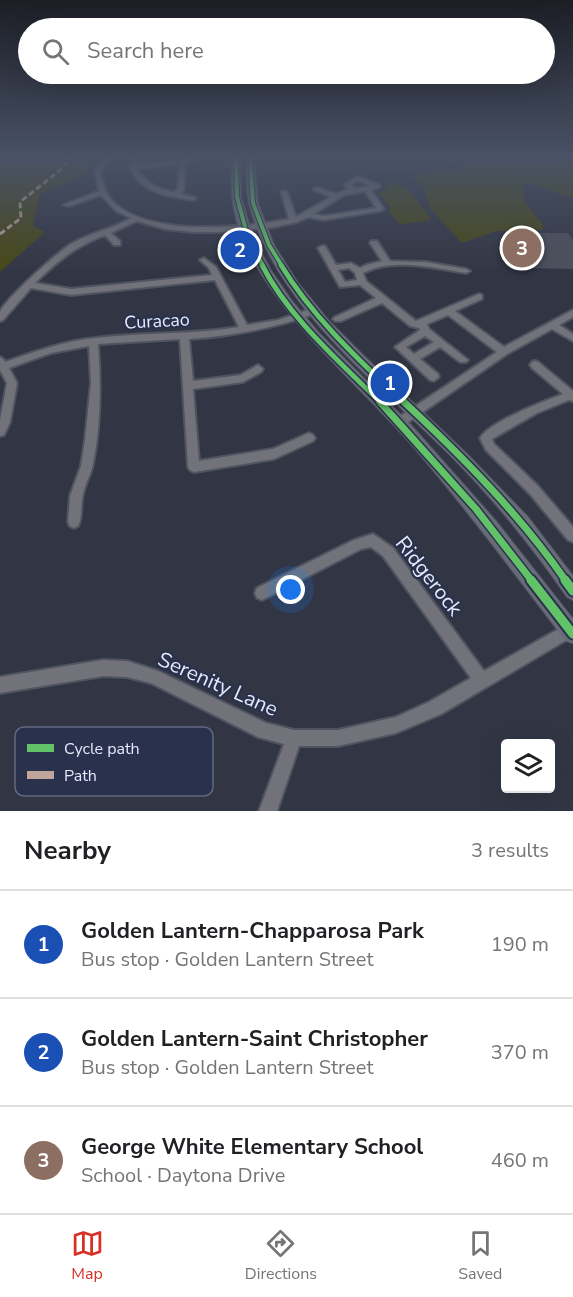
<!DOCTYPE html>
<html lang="en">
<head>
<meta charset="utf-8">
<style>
	:root { --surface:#fff; --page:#f2f2f2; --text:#202124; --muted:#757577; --line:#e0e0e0; --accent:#d93025 }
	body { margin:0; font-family:"Nunito Sans",sans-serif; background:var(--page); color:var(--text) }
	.controls { position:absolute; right:18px; bottom:18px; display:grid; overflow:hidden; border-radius:6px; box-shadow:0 6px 24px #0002 }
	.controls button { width:54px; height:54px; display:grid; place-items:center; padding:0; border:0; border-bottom:2px solid var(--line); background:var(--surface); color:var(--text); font:30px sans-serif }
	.you { position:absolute; left:291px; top:590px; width:21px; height:21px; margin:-15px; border:4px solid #fff; border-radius:50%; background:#1a73e8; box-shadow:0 0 0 9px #1a73e833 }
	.badge { display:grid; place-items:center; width:39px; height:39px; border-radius:50%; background:var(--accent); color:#fff; font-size:20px; font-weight:700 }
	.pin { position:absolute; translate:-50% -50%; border:3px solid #fff; box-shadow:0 2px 6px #0006 }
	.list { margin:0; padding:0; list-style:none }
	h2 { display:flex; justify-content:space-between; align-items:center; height:78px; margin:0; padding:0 24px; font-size:26px }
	h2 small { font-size:20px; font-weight:400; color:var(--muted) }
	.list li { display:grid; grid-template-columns:39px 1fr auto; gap:18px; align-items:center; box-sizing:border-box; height:108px; padding:0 24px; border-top:2px solid var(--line) }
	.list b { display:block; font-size:22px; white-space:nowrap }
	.list p { margin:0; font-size:20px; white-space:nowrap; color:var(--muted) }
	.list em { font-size:20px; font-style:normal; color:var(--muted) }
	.icon { flex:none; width:33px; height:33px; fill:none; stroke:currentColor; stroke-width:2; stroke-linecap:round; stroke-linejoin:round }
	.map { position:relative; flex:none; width:573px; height:811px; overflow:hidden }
	.search { position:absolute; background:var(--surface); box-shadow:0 6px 24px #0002; left:18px; right:18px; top:18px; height:66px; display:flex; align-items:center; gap:15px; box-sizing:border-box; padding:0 21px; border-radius:33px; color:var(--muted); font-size:22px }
	.sheet { height:402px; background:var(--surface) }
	nav { display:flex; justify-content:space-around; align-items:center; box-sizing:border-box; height:84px; border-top:2px solid var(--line); background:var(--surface); font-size:16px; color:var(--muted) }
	nav a { display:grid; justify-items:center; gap:3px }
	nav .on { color:var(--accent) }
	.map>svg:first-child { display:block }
	.green { fill:#474816 }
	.building { fill:#4c505c }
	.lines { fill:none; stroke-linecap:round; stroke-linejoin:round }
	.minor-casing { stroke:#505460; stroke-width:4 }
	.major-casing { stroke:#505460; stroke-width:2 }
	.minor { fill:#72737a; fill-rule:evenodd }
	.major { fill:#686c77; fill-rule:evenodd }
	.quiet { stroke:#c0a59a; stroke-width:3; stroke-dasharray:6 3; stroke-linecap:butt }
	.cycleway-far3-casing { stroke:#2a314c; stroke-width:6 }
	.cycleway-far2-casing { stroke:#2a314c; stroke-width:8 }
	.cycleway-far1-casing { stroke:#2a314c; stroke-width:10 }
	.cycleway-casing { stroke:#2a314c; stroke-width:13 }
	.cycleway-far3 { stroke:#61c268; stroke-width:4 }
	.cycleway-far2 { stroke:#61c268; stroke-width:5 }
	.cycleway-far1 { stroke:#61c268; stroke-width:7 }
	.cycleway { stroke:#61c268; stroke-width:9 }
	.labels { text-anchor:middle; stroke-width:4.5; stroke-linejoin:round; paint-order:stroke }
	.street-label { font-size:18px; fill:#e4eafb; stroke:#2a314c }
	.near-street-label { font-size:21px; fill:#e4eafb; stroke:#2a314c }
	.key { fill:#2a314c; stroke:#626880; stroke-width:1.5 }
	.key-label { font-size:16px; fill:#e4eafb }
</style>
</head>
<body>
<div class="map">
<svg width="573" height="811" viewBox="0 0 573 811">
	<rect width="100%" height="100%" fill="#323644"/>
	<path class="green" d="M0 159H96L86 174 40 194 33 226 45 232 0 272Z
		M465 159H573V198L532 184 523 185 524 201 543 225V230L496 231 462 243 430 208 424 189 413 176 464 166Z
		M395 182 408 189 431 218 428 221 400 224 388 210 391 208 378 193 387 189 384 186Z"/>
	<path class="building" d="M525 233H568L573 240V269L527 268 520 255H528L522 244H531Z"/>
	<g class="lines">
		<defs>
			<path id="minor" d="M102 159H108L101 172C102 178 103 185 105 190 129 240 245 228 289 219L281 192 282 191 287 192 296 217 331 197 314 190V188H318L336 194 348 189 344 185 357 176 380 185V187L371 190 384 209 380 211 323 220 309 217 297 222 274 227 221 232H193L165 229 137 221 111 233 120 241V245H114L105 235C75 247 60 259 37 281L35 283 71 289 212 275 209 268 200 260 204 258 216 267 247 325 278 320 314 308 318 311 317 313C274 328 234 336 189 339L193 381 241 375 258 365 263 369 261 372 243 382 193 389 199 461 273 449 309 433 313 435 315 438 313 441 274 459 194 472 190 470 188 467 180 339 98 344C101 384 101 424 93 464 91 474 85 484 83 494 80 505 83 516 78 526L74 528 70 526 68 522 70 496 81 466 85 440 91 383 89 346 51 353 9 368 17 383 10 422 4 435 0 436V420L7 383 0 370V357L3 359 5 362C34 352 64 341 95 338 143 332 191 335 239 327L215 280 71 295 31 288 3 320 0 321C0 318 0 315 0 312 4 300 59 251 71 244 90 233 112 229 131 218L116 211 101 195 69 206 63 205 99 191 95 172ZM358 181 371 186 355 188 351 185ZM365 191 376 208 323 216 314 214 344 195Z
				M132 159H138V165L195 159 185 162 184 189 181 194 196 198 193 200C175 197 150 195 137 179 134 176 132 170 130 167L132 165ZM179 164 178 189 174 192C159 189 145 184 138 169Z
				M371 241H377L390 261 426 262 466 269 470 271 466 273C434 268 393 257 363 273L366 281 416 321 479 294 482 295V299L455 311 504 347 573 310V317L559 325 573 334V341L552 329 507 354 404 425H396L395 422 396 419 497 352 448 315 427 324 429 329 468 360 466 362H460L440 347 420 359 438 374 439 377 434 381 430 380 395 347 420 330 419 328 410 326 382 303 341 321H335L333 319 335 317 376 298 360 285 340 287 318 248 322 246H325L336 265 351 263 360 268 366 265 382 261 370 243ZM349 268 355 273 357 280 345 282 338 270ZM425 336 434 342 414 354 406 347Z
				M535 361 538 362 573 391V401L569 400 537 413 492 439 494 444 538 486 573 527V542L568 540 530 494 486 450 480 438C491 421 543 402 563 394L532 368 530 365 532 362Z
				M373 534 393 548 484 671 573 621V636L441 714 396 733 338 746H299L277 811H259L284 744 258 737 151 683 127 677 103 676 0 693V677L103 660 127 661 158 671 266 723 294 730H338L396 717 429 702 471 678 383 556 371 547 361 549 262 600 257 598 255 593 257 588 354 540Z"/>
			<path id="major" d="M232 159H240L241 197 252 234 270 269 292 301 319 333 411 425 496 521 573 619V643L566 641C517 577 469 512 417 451 359 382 240 289 232 196 231 184 232 171 232 159Z
				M246 159H254L258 203 274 245 298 283 329 321 365 357 467 454 528 517 573 576V600L567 597C533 548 497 503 455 460 382 386 277 309 249 204 246 190 247 173 246 159Z"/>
		</defs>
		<use href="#minor" class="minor-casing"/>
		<use href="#major" class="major-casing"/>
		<use href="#minor" class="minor"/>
		<use href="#major" class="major"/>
		<path class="quiet" d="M0 234 21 218 20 202 59 171 70 159"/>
		<defs>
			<path id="cycleway-far3" d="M236 159 237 197 247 234 263 266
				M250 159 253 203 269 245 282 266"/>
			<path id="cycleway-far2" d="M262 265C289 318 340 362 382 404
				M281 265C313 318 360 361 405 404"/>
			<path id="cycleway-far1" d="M380 402 476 509 532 581
				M404 402C463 457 520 515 566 581"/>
			<path id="cycleway" d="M531 580 573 634
				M565 580 573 591"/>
		</defs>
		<use href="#cycleway-far3" class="cycleway-far3-casing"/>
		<use href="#cycleway-far2" class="cycleway-far2-casing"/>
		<use href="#cycleway-far1" class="cycleway-far1-casing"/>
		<use href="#cycleway" class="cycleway-casing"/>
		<use href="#cycleway-far3" class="cycleway-far3"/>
		<use href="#cycleway-far2" class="cycleway-far2"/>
		<use href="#cycleway-far1" class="cycleway-far1"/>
		<use href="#cycleway" class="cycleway"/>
	</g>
	<linearGradient id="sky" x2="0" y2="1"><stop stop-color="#1c1e25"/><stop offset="0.58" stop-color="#495267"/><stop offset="1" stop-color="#495267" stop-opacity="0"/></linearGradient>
	<rect width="573" height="272" fill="url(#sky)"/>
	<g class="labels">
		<g class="street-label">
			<text transform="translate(157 321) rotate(-3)" y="6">Curacao</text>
		</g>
		<g class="near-street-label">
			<text transform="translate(429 576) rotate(52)" y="7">Ridgerock</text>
			<text transform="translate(218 684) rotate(24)" y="7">Serenity Lane</text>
		</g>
	</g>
	<rect x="15" y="727" width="198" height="69" rx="9" class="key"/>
	<rect x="27" y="744" width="27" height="8" fill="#61c268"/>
	<rect x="27" y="771" width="27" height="8" fill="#c0a59a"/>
	<g class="key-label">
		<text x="64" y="754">Cycle path</text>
		<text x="64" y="781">Path</text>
	</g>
</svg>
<div class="controls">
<button><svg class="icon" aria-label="layers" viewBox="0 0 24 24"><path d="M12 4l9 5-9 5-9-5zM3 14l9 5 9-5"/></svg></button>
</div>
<div class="you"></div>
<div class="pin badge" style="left:390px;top:383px;background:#1a4fb4">1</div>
<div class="pin badge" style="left:240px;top:250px;background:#1a4fb4">2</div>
<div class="pin badge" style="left:522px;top:248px;background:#8d6e63">3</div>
<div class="search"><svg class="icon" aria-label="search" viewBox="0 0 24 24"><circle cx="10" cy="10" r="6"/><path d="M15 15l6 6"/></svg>Search here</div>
</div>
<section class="sheet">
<h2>Nearby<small>3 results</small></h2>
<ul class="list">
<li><span class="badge" style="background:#1a4fb4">1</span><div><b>Golden Lantern-Chapparosa Park</b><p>Bus stop · Golden Lantern Street</p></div><em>190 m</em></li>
<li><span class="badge" style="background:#1a4fb4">2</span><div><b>Golden Lantern-Saint Christopher</b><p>Bus stop · Golden Lantern Street</p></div><em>370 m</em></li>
<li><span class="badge" style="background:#8d6e63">3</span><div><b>George White Elementary School</b><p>School · Daytona Drive</p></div><em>460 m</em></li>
</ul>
</section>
<nav>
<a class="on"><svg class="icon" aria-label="map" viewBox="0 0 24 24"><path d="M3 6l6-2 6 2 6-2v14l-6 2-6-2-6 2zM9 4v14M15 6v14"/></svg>Map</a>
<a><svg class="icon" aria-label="directions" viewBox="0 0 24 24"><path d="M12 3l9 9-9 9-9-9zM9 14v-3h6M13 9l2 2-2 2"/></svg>Directions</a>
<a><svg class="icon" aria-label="saved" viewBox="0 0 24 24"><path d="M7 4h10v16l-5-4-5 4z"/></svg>Saved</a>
</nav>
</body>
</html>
